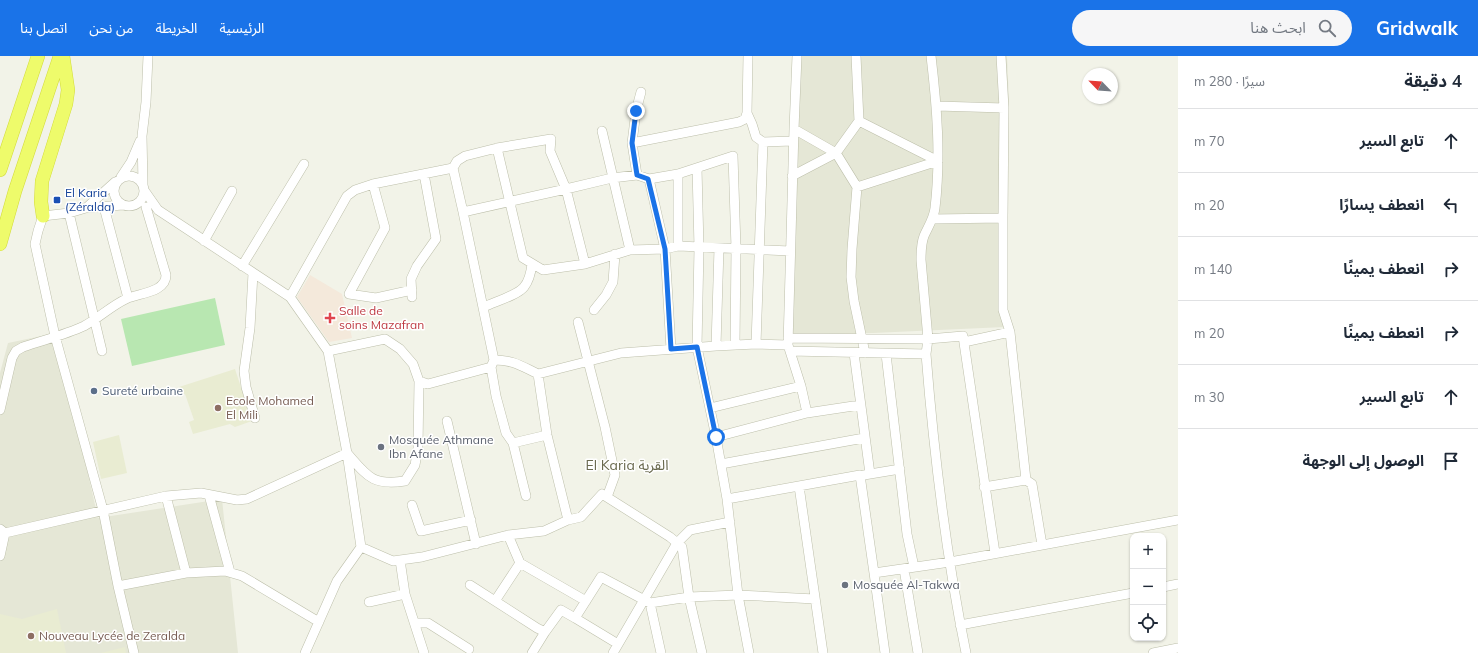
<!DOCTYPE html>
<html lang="ar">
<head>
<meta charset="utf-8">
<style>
	:root { --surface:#fff; --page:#f6f6f7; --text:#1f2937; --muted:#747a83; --line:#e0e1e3; --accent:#1a73e8 }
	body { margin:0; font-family:Mulish,"Noto Sans Arabic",sans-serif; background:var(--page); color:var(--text); direction:rtl }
	.controls { position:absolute; right:12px; bottom:12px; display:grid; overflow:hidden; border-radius:8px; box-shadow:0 1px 3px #0004 }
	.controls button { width:36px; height:36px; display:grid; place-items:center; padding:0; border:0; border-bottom:1px solid var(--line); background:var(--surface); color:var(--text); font:20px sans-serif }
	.compass { position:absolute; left:1082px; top:12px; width:36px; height:36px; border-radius:50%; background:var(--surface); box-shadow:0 1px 3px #0004; rotate:295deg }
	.stop { position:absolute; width:12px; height:12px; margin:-9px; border:3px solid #1a73e8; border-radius:50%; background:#fff }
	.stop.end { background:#1a73e8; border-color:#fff; box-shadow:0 1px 4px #0008 }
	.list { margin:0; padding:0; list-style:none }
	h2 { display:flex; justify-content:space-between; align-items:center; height:52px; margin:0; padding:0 16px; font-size:17px }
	h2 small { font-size:13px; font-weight:400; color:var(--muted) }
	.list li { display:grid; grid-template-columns:26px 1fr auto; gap:12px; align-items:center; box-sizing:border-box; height:64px; padding:0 16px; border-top:1px solid var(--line) }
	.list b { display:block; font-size:15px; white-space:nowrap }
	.list em { font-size:13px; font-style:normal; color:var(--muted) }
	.icon { flex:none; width:22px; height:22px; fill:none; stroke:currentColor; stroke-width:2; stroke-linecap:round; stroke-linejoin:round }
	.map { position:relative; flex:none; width:1178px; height:597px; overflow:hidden; direction:ltr }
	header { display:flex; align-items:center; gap:24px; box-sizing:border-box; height:56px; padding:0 20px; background:var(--accent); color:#fff }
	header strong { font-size:19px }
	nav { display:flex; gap:22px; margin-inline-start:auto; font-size:14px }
	.search { width:280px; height:36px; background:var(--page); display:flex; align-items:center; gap:10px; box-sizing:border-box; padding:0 14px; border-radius:22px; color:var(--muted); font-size:15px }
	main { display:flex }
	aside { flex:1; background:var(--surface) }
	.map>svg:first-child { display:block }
	.residential { fill:#e5e7d6 }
	.education { fill:#e9ecd2 }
	.medical { fill:#f4e9db }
	.green { fill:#b8e7b1 }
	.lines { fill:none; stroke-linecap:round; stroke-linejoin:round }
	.minor-casing { stroke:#bdbfaa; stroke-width:10 }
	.highway-casing { stroke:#d2db3a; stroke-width:14 }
	.minor { stroke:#fff; stroke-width:9 }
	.highway { stroke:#eefb6b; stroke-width:13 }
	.route { stroke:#1a73e8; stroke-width:5 }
	.transit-dot { fill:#1a4fb4; stroke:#fff; stroke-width:1.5 }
	.health-dot { fill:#e0444e; stroke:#fff; stroke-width:1.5 }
	.service-dot { fill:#5c6f8a; stroke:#fff; stroke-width:1.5 }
	.education-dot { fill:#8d6e63; stroke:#fff; stroke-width:1.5 }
	.worship-dot { fill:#6b7280; stroke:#fff; stroke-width:1.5 }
	.labels { text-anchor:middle; stroke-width:3; stroke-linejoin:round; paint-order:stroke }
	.transit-label { font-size:12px; fill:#164399; stroke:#fff; text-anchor:start }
	.health-label { font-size:12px; fill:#be3a42; stroke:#fff; text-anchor:start }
	.service-label { font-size:12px; fill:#4e5e75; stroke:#fff; text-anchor:start }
	.education-label { font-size:12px; fill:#785e54; stroke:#fff; text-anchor:start }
	.worship-label { font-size:12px; fill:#5b616d; stroke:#fff; text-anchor:start }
	.quarter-label { font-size:14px; fill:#69694e; stroke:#fff }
</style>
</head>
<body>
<header>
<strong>Gridwalk</strong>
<div class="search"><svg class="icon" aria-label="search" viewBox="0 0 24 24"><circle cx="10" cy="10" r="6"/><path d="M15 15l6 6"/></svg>ابحث هنا</div>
<nav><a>الرئيسية</a><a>الخريطة</a><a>من نحن</a><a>اتصل بنا</a></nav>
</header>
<main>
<aside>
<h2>4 دقيقة<small>سيرًا · 280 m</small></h2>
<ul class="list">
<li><svg class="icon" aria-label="ahead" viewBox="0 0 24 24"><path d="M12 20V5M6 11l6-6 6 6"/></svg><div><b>تابع السير</b></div><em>70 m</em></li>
<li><svg class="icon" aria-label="left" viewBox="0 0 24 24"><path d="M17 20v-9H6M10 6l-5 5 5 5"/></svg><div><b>انعطف يسارًا</b></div><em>20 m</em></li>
<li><svg class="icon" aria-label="right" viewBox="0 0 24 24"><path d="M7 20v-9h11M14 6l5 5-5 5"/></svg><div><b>انعطف يمينًا</b></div><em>140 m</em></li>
<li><svg class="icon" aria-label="right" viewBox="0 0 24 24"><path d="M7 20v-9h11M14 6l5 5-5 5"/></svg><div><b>انعطف يمينًا</b></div><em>20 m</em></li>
<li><svg class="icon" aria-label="ahead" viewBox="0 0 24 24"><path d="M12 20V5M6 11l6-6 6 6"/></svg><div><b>تابع السير</b></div><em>30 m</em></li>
<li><svg class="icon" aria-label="arrive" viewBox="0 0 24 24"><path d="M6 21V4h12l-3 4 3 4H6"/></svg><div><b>الوصول إلى الوجهة</b></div></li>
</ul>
</aside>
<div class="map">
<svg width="1178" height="597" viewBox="0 0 1178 597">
	<rect width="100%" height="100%" fill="#f2f3e8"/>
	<path class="residential" d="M801 0H1007L1009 46 1005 271 873 277 790 278Z
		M56 277 98 462 222 443 238 597H0V317L8 287Z"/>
	<path class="education" d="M235 313 252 365 235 371 230 368 193 378 189 366 194 364 185 338 182 339 179 331Z
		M119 379 127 417 101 423 93 386Z
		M57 553 66 597H0V558L22 563Z
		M125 591 126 597H101Z"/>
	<path class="medical" d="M310 219 342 238 352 282 329 286 297 241Z"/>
	<path class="green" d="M215 242 225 289 132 310 121 263Z"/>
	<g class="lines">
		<defs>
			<path id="minor" d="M797 0 794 73 836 97
				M856 0 859 65 836 97 857 131 852 193 851 221 854 245 865 297
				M931 0C937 51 941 101 935 152 934 162 928 171 924 180 921 188 921 196 921 204L928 283 926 298C934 399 946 499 966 597
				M937 50 1004 52
				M747 57 752 68 756 81 763 86 756 288
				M859 65 938 105
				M794 73 788 289 801 330 807 357
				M602 75 630 194
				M763 86 793 85
				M632 87 636 55 641 36
				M497 92 523 202 543 214 585 208 630 194 665 193 678 190 790 195
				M453 112 457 105 465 100 497 92 551 83 550 95 566 133 585 208
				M678 118V190
				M637 119 632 87 739 66 745 63 747 57 748 0
				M114 135a15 15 0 1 1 30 0a15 15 0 1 1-30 0Z
				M792 120 836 97
				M121 121 131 106 140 85
				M649 123 665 193 671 293
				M143 128 142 80 146 46 148 0
				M373 128 385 172 349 238 376 242 412 234
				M857 131 938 105
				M144 134 158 154 290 241 328 295 347 397 361 491 393 505 400 504 405 538 424 597
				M123 149 86 152 69 157 43 160 38 175 35 188 55 280 103 454 118 530 134 597
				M104 151 128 242
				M86 152 115 126
				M69 157 102 295
				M933 163 1003 162 1004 52 1001 0
				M204 185 232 135
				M242 210 304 108
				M253 217 250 272 244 315 246 331 255 362
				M290 241 347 140 355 134 373 128 453 112 463 156
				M412 241 411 223 417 210 436 183 424 118
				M484 251C494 246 518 239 524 231 529 225 531 216 532 208
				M594 254 606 239 613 226 615 198
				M578 266 605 371 615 419 607 441
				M788 282 928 283 963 280 995 497
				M964 286 1010 276
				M716 290 719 192
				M328 295 385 283 400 293 413 308 419 325 428 328 491 311 494 304C514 304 521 310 538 318L621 297 716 290 756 288 788 289
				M790 295 926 298
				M854 297 870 418
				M886 298 907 478 914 511
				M494 304 463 156 566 133 612 122 637 119 649 123 678 118 733 100 736 192 735 289
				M491 311 496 340 506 377 513 387
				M538 318 547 379 568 464
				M710 352 801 330
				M0 354 12 302 16 295 23 291C43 284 65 279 84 270 99 262 111 250 126 243 138 237 166 237 166 219L146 151
				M447 365 476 488
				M716 381 807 357 860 349
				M721 408 864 382
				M864 419 900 413
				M1026 424 1032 428 1042 489
				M799 430 823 597
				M984 431 1026 424 1010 276 1003 254V162
				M209 439 230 516
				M526 440 513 387 547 379
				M727 443 860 419 874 517
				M412 449 421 475 471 464
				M0 473 5 477 0 500
				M5 477 166 440
				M400 504 422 501 508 479 544 475 568 464 581 461 602 438 670 481 682 491 689 541 702 597
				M520 507 586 545
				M904 513 918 597
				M186 517 166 440 201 437 237 444 247 443 347 397C367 420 372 430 405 425L415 409 418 392 419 325
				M470 529 537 572 545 576
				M118 530 186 517 225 515 242 520 319 566
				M1163 531 1178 528
				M495 545 520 507 508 479
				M369 546 405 538
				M650 547 661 597
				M415 567H428L469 593
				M960 569 1133 537
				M618 588 575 562 601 521 650 547 689 541 738 539 727 443 716 381 697 291 699 192 697 112
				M305 597 337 525 361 491
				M532 597 545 576 561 554 575 562
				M613 597 677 487 690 474 730 466
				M749 597 738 539 815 543
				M885 597 874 517 950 506 1178 464
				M1153 597 1178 592"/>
			<path id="highway" d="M0 114 38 0
				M43 160 41 146 42 125 66 48 68 34 63 0
				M0 188 15 135 60 0"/>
		</defs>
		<use href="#minor" class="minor-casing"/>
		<use href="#highway" class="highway-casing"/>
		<use href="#minor" class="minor"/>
		<use href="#highway" class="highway"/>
	</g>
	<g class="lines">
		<path class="route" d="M636 55 632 87 637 119 648 123 665 193 671 293 697 291 716 381"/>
	</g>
	<rect class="transit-dot" x="53" y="140" width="8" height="8" rx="2"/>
	<path class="health-dot" d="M328 256h4v4h4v4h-4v4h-4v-4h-4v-4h4z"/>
	<circle class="service-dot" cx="94" cy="335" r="4"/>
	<g class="education-dot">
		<circle cx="218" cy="352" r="4"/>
		<circle cx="31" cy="580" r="4"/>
	</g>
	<g class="worship-dot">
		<circle cx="381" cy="391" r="4"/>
		<circle cx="845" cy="529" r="4"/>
	</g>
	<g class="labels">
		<g class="transit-label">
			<text x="65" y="141">El Karia<tspan x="65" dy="14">(Zéralda)</tspan></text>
		</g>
		<g class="health-label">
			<text x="339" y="259">Salle de<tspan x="339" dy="14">soins Mazafran</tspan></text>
		</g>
		<g class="service-label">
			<text x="102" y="339">Sureté urbaine</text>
		</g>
		<g class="education-label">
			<text x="226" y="349">Ecole Mohamed<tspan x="226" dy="14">El Mili</tspan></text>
			<text x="39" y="584">Nouveau Lycée de Zeralda</text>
		</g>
		<g class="worship-label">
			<text x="389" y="388">Mosquée Athmane<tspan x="389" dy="14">Ibn Afane</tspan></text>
			<text x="853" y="533">Mosquée Al-Takwa</text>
		</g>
		<g class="quarter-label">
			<text x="627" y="414">El Karia القرية</text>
		</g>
	</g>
</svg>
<div class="controls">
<button>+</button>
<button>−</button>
<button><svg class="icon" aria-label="locate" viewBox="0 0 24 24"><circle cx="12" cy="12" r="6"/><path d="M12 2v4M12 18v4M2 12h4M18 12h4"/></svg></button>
</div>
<svg class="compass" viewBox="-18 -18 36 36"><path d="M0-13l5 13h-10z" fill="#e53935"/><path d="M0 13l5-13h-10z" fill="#747a83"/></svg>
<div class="stop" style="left:716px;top:381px"></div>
<div class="stop end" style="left:636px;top:55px"></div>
</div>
</main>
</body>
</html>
